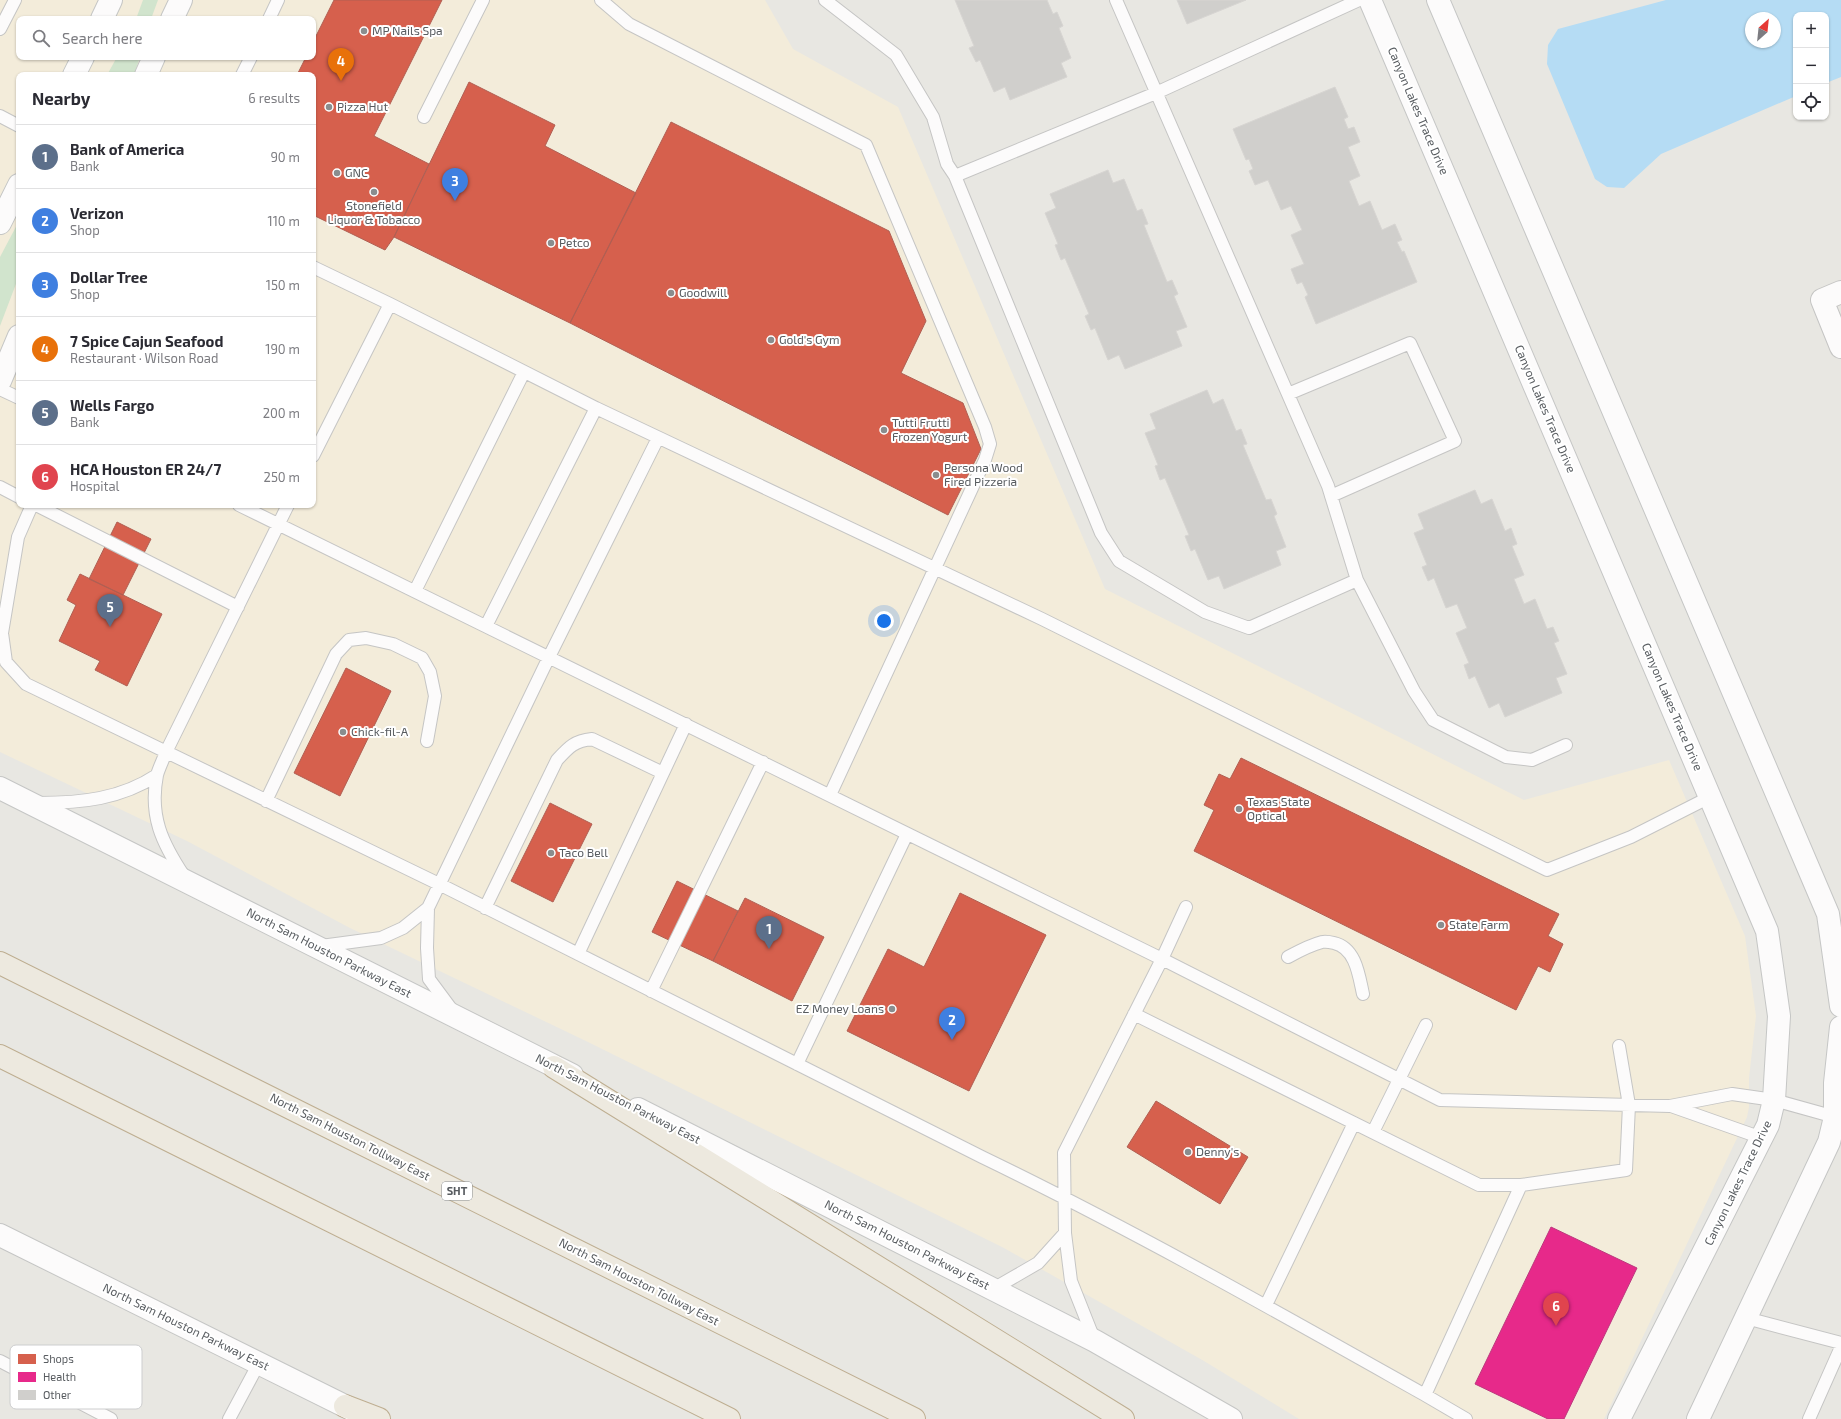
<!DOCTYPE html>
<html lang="en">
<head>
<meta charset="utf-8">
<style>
	:root { --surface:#fff; --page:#f2f2f3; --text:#2b2b33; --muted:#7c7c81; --line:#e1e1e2; --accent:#0f766e }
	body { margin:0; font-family:"Exo 2",sans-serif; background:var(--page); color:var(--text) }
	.controls { position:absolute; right:12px; top:12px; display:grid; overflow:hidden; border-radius:8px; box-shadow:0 1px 3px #0004 }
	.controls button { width:36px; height:36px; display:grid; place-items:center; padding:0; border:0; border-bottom:1px solid var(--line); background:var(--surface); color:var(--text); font:20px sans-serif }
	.compass { position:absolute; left:1745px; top:12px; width:36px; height:36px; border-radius:50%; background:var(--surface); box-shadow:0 1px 3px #0004; rotate:27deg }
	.you { position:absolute; left:884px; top:621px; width:14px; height:14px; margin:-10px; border:3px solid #fff; border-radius:50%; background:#1a73e8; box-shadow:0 0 0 6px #1a73e833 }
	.badge { display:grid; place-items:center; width:26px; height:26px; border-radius:50%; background:var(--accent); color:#fff; font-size:13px; font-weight:700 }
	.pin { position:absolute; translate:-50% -33px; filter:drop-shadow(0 1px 2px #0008) }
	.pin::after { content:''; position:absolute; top:21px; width:14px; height:12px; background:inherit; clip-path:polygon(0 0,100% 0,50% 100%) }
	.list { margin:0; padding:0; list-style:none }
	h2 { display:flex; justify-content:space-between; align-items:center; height:52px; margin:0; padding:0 16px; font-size:17px }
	h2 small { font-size:13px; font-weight:400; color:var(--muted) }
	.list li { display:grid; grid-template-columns:26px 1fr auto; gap:12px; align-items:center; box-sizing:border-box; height:64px; padding:0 16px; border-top:1px solid var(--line) }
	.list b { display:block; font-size:15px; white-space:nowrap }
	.list p { margin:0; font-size:13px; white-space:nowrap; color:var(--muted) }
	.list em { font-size:13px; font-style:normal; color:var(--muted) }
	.icon { flex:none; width:22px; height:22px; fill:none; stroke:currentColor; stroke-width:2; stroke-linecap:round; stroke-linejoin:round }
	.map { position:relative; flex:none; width:1841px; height:1419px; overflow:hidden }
	.search { position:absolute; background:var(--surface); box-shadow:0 1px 3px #0004; left:16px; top:16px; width:300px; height:44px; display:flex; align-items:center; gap:10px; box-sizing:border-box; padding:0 14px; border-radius:8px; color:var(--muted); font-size:15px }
	.panel { position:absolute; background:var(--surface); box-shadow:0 1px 3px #0004; left:16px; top:72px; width:300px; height:436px; border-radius:8px }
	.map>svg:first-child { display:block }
	.commercial { fill:#f3ecda; fill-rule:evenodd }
	.green { fill:#d1e4cd }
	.water { fill:#b5dcf4; fill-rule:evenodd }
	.shops { fill:#d6604d; stroke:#b05f53 }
	.health { fill:#e7298a; stroke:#bc387d }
	.building { fill:#d0cfcc; stroke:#d7d5d2 }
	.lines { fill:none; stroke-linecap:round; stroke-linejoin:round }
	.lane-casing { stroke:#c5c5c4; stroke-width:14 }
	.street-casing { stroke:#c5c5c4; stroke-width:24 }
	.secondary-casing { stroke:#c5c6c5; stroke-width:24 }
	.highway-casing { stroke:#beae91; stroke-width:24 }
	.lane { stroke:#fcfbfb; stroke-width:12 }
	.street { stroke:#fcfbfb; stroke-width:22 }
	.secondary { stroke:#fcfbfb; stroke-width:22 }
	.highway { stroke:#ede9df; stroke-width:22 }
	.poi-dot { fill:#8a8d8e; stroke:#fff; stroke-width:1.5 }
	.labels { text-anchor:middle; stroke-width:4; stroke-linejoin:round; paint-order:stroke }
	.shield { fill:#fff; stroke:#8a8d90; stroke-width:1 }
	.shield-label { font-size:11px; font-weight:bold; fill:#585c60 }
	.poi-label { font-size:12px; fill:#585c60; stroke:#fff; text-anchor:start }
	.street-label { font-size:12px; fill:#585c60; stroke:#fff }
	.key { fill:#fff; stroke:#cdcecf; stroke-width:1 }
	.key-label { font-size:11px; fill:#585c60 }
</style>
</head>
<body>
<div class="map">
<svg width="1841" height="1419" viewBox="0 0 1841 1419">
	<rect width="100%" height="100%" fill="#e8e7e2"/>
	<path class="commercial" d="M0 0H765L793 49 898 107 1105 589 1524 800 1669 760 1745 936 1756 1016 1749 1078V1107L1747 1117 1604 1419H1299L1204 1361 1004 1248 588 1042 350 928 187 841 0 752ZM19 19H313V57H19ZM19 75H313V505H19Z"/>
	<path class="green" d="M143 0H158L151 19H136Z
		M117 57H140L134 75H107Z
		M19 221V276L0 326V257Z"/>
	<path class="water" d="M1666 0H1841V77L1826 83V15H1796V96L1661 154 1624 188 1607 187 1595 179 1547 64 1548 45 1558 29ZM1751 18H1775V42H1751Z"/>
	<path class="shops" d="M334 0H442L374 136 429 164 394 237 385 250 313 215V75H297L306 57H313V42Z
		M469 82 555 125 545 146 636 193 570 323 394 237Z
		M671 122 889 231 926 321 901 373 963 403 981 449 948 515 570 323Z
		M117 522 151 539 123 595 89 579Z
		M80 574 162 614 127 686 95 670 100 661 59 641 76 605 67 600Z
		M346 668 391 691 340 796 294 773Z
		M1241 758 1559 914 1548 936 1563 944 1550 972 1538 966 1516 1010 1194 851 1214 810 1204 805 1219 774 1230 779Z
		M550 803 592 824 553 902 511 881Z
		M677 881 738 911 713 961 652 932Z
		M960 893 1046 935 969 1091 847 1031 888 949 924 967Z
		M745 898 824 937 792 1001 713 961Z
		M1156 1101 1248 1157 1220 1204 1127 1147Z"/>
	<path class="health" d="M1551 1227 1637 1268 1564 1419H1548L1475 1384Z"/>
	<path class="building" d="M955 0H1047L1053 14 1057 12 1063 26 1059 28 1071 58 1061 63 1067 77 1010 100 1005 87 994 92 980 60 976 62 969 48 974 46Z
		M1177 0H1246L1187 24Z
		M1335 87 1348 117 1344 119 1348 129 1354 127 1360 142 1348 147 1360 176 1349 181 1359 206 1370 201 1382 230 1395 224 1402 240 1397 242 1402 252 1404 251 1417 282 1316 324 1305 297 1308 295 1302 282 1297 284 1291 269 1304 264 1291 235 1302 230 1291 206 1281 210 1268 180 1255 185 1249 171 1253 169 1249 159 1246 160 1233 129Z
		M1108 170 1113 183 1124 179 1137 211 1142 209 1148 224 1144 225 1167 282 1172 280 1178 294 1174 296 1187 327 1176 331 1182 346 1125 369 1119 355 1108 360 1095 328 1091 330 1085 316 1089 314 1065 258 1061 260 1055 245 1058 244 1045 213 1056 208 1050 194Z
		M1207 390 1213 404 1223 399 1236 431 1241 429 1247 444 1243 445 1266 500 1271 499 1277 514 1274 516 1286 547 1276 551 1281 565 1224 589 1219 576 1208 580 1195 549 1191 551 1185 536 1189 535 1165 478 1160 480 1155 466 1158 465 1145 433 1156 429 1150 414Z
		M1475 490 1481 504 1492 499 1505 531 1511 528 1517 544 1512 546 1524 575 1514 579 1524 604 1535 599 1547 629 1553 627 1559 641 1554 643 1567 674 1556 678 1562 693 1505 717 1499 703 1489 708 1475 676 1469 679 1464 665 1469 663 1456 633 1467 628 1457 604 1446 608 1434 578 1428 581 1422 567 1427 565 1414 533 1424 529 1418 514Z"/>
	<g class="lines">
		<defs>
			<path id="lane" d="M601 0 629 24 866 145 985 427 990 444 985 460 830 795
				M825 0 896 55 933 117 947 164 955 176 1101 533 1119 561 1205 612 1249 628 1357 580
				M1116 0 1328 486 1357 580 1414 691 1433 720 1506 757 1532 760 1566 745
				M269 19 278 0
				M0 29 15 0
				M242 75 251 57
				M0 116 19 126
				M424 117 483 0
				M955 176 1156 93 1359 0
				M313 267 390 304 596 408 1042 619 1547 870 1631 837 1710 797
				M0 389 19 398
				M1288 394 1410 343 1455 441 1331 496
				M313 456 390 304
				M0 487 19 497
				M32 505 18 537 2 633 6 662 26 684 439 884 982 1157C1133 1230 1279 1313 1425 1395
				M36 505 238 607
				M239 505 1162 959 1186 907
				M415 591 524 372
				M486 626 596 408
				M266 801 336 654 349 640 366 638 393 644 422 658 430 672 435 696 427 741
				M38 803C81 803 121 799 157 775
				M184 876C162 843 149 816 157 775 159 768 163 760 166 752L288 505
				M485 908 557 760C569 747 574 741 592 739L663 773
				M321 946 381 938 403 928 428 908
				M578 954 686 724
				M1288 957C1299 951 1310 945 1322 942 1326 941 1330 942 1334 943 1356 948 1359 976 1363 994
				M651 991 763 762
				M452 1010 429 979 427 948 428 908 549 657 658 438
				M1134 1014 1479 1185H1521
				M797 1064 907 834
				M1671 1106 1762 1138
				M1373 1132 1426 1025
				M1065 1233 1064 1153 1162 959 1440 1100 1670 1106 1732 1094 1774 1100 1835 1117 1836 1121
				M993 1289 1038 1263 1065 1233 1071 1281 1094 1339
				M1266 1305 1354 1123
				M1746 1318 1841 1343
				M0 1361 111 1419
				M229 1419 259 1363
				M1466 1419 1425 1395 1521 1185 1626 1170 1629 1105 1619 1046
				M1809 1419 1841 1347"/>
			<path id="street" d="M1841 292 1822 300 1841 347"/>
			<path id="secondary" d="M1370 0 1767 931 1779 1016 1774 1100 1768 1125 1619 1419
				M1438 0 1828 914 1841 1006
				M102 19 111 0
				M172 19 181 0
				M74 75 83 57
				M146 75 154 57
				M0 223 19 185
				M0 381 19 336
				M0 788 572 1075
				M638 1109 1095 1341 1231 1419
				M0 1235 363 1415
				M1698 1419 1829 1142 1835 1117V1083L1841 1027"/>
			<path id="highway" d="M0 963 914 1419
				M0 1056 729 1419
				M554 1067 1123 1419
				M345 1406 379 1419"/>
		</defs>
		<use href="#lane" class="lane-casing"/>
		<use href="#street" class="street-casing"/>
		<use href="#secondary" class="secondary-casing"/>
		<use href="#highway" class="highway-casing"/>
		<use href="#lane" class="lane"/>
		<use href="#street" class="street"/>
		<use href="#secondary" class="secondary"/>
		<use href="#highway" class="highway"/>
	</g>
	<g class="poi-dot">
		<circle cx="364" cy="31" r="4"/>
		<circle cx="329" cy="107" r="4"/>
		<circle cx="337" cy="173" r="4"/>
		<circle cx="374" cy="192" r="4"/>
		<circle cx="551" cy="243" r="4"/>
		<circle cx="671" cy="293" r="4"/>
		<circle cx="771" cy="340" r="4"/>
		<circle cx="884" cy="430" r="4"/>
		<circle cx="936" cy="475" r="4"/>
		<circle cx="343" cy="732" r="4"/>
		<circle cx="1239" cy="809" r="4"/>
		<circle cx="551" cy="853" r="4"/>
		<circle cx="1441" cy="925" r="4"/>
		<circle cx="892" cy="1009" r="4"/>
		<circle cx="1188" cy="1152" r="4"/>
	</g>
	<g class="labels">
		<rect class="shield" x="442" y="1182" width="30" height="18" rx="3"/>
		<g class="shield-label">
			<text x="457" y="1195">SHT</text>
		</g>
		<g class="poi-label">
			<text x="372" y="35">MP Nails Spa</text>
			<text x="337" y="111">Pizza Hut</text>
			<text x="345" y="177">GNC</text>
			<text x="374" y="210" text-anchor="middle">Stonefield<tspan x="374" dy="14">Liquor &amp; Tobacco</tspan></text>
			<text x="559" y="247">Petco</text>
			<text x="679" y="297">Goodwill</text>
			<text x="779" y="344">Gold's Gym</text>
			<text x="892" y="427">Tutti Frutti<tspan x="892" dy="14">Frozen Yogurt</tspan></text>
			<text x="944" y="472">Persona Wood<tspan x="944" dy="14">Fired Pizzeria</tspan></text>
			<text x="351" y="736">Chick-fil-A</text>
			<text x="1247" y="806">Texas State<tspan x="1247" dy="14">Optical</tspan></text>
			<text x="559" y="857">Taco Bell</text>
			<text x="1449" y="929">State Farm</text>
			<text x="884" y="1013" text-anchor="end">EZ Money Loans</text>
			<text x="1196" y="1156">Denny's</text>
		</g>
		<g class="street-label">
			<text transform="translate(1418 111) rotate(67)" y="4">Canyon Lakes Trace Drive</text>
			<text transform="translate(1545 409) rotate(67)" y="4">Canyon Lakes Trace Drive</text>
			<text transform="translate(1672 707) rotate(67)" y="4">Canyon Lakes Trace Drive</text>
			<text transform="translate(329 953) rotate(27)" y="4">North Sam Houston Parkway East</text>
			<text transform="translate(618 1099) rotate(27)" y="4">North Sam Houston Parkway East</text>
			<text transform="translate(350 1137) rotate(27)" y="4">North Sam Houston Tollway East</text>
			<text transform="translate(1738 1183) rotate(-64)" y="4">Canyon Lakes Trace Drive</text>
			<text transform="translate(907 1245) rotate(27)" y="4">North Sam Houston Parkway East</text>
			<text transform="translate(639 1282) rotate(27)" y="4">North Sam Houston Tollway East</text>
			<text transform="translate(186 1327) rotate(26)" y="4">North Sam Houston Parkway East</text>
		</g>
	</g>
	<rect x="10" y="1345" width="132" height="64" rx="6" class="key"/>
	<rect x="18" y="1354" width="18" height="10" fill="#d6604d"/>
	<rect x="18" y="1372" width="18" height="10" fill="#e7298a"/>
	<rect x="18" y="1390" width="18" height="10" fill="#d0cfcc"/>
	<g class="key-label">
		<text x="43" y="1363">Shops</text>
		<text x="43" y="1381">Health</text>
		<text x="43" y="1399">Other</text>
	</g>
</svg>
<div class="controls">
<button>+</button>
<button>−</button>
<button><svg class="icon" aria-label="locate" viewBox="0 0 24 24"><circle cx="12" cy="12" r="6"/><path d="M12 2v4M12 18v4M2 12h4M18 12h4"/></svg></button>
</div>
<svg class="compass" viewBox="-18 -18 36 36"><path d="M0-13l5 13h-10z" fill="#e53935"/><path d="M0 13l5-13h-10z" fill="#7c7c81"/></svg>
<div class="you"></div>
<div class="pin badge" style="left:769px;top:949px;background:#5c6f8a">1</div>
<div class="pin badge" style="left:952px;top:1040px;background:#3f7fe0">2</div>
<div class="pin badge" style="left:455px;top:201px;background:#3f7fe0">3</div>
<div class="pin badge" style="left:341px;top:81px;background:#e8710a">4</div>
<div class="pin badge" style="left:110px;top:627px;background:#5c6f8a">5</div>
<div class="pin badge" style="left:1556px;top:1326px;background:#e0444e">6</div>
<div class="search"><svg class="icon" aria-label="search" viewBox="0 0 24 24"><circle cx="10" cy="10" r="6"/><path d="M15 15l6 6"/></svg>Search here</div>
<section class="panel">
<h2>Nearby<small>6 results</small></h2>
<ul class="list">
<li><span class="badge" style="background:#5c6f8a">1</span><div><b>Bank of America</b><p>Bank</p></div><em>90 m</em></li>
<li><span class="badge" style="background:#3f7fe0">2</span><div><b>Verizon</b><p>Shop</p></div><em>110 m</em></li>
<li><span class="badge" style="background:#3f7fe0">3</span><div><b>Dollar Tree</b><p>Shop</p></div><em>150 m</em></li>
<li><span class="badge" style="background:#e8710a">4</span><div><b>7 Spice Cajun Seafood</b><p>Restaurant · Wilson Road</p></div><em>190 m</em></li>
<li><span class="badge" style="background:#5c6f8a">5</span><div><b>Wells Fargo</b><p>Bank</p></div><em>200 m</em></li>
<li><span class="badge" style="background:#e0444e">6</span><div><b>HCA Houston ER 24/7</b><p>Hospital</p></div><em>250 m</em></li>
</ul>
</section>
</div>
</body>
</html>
